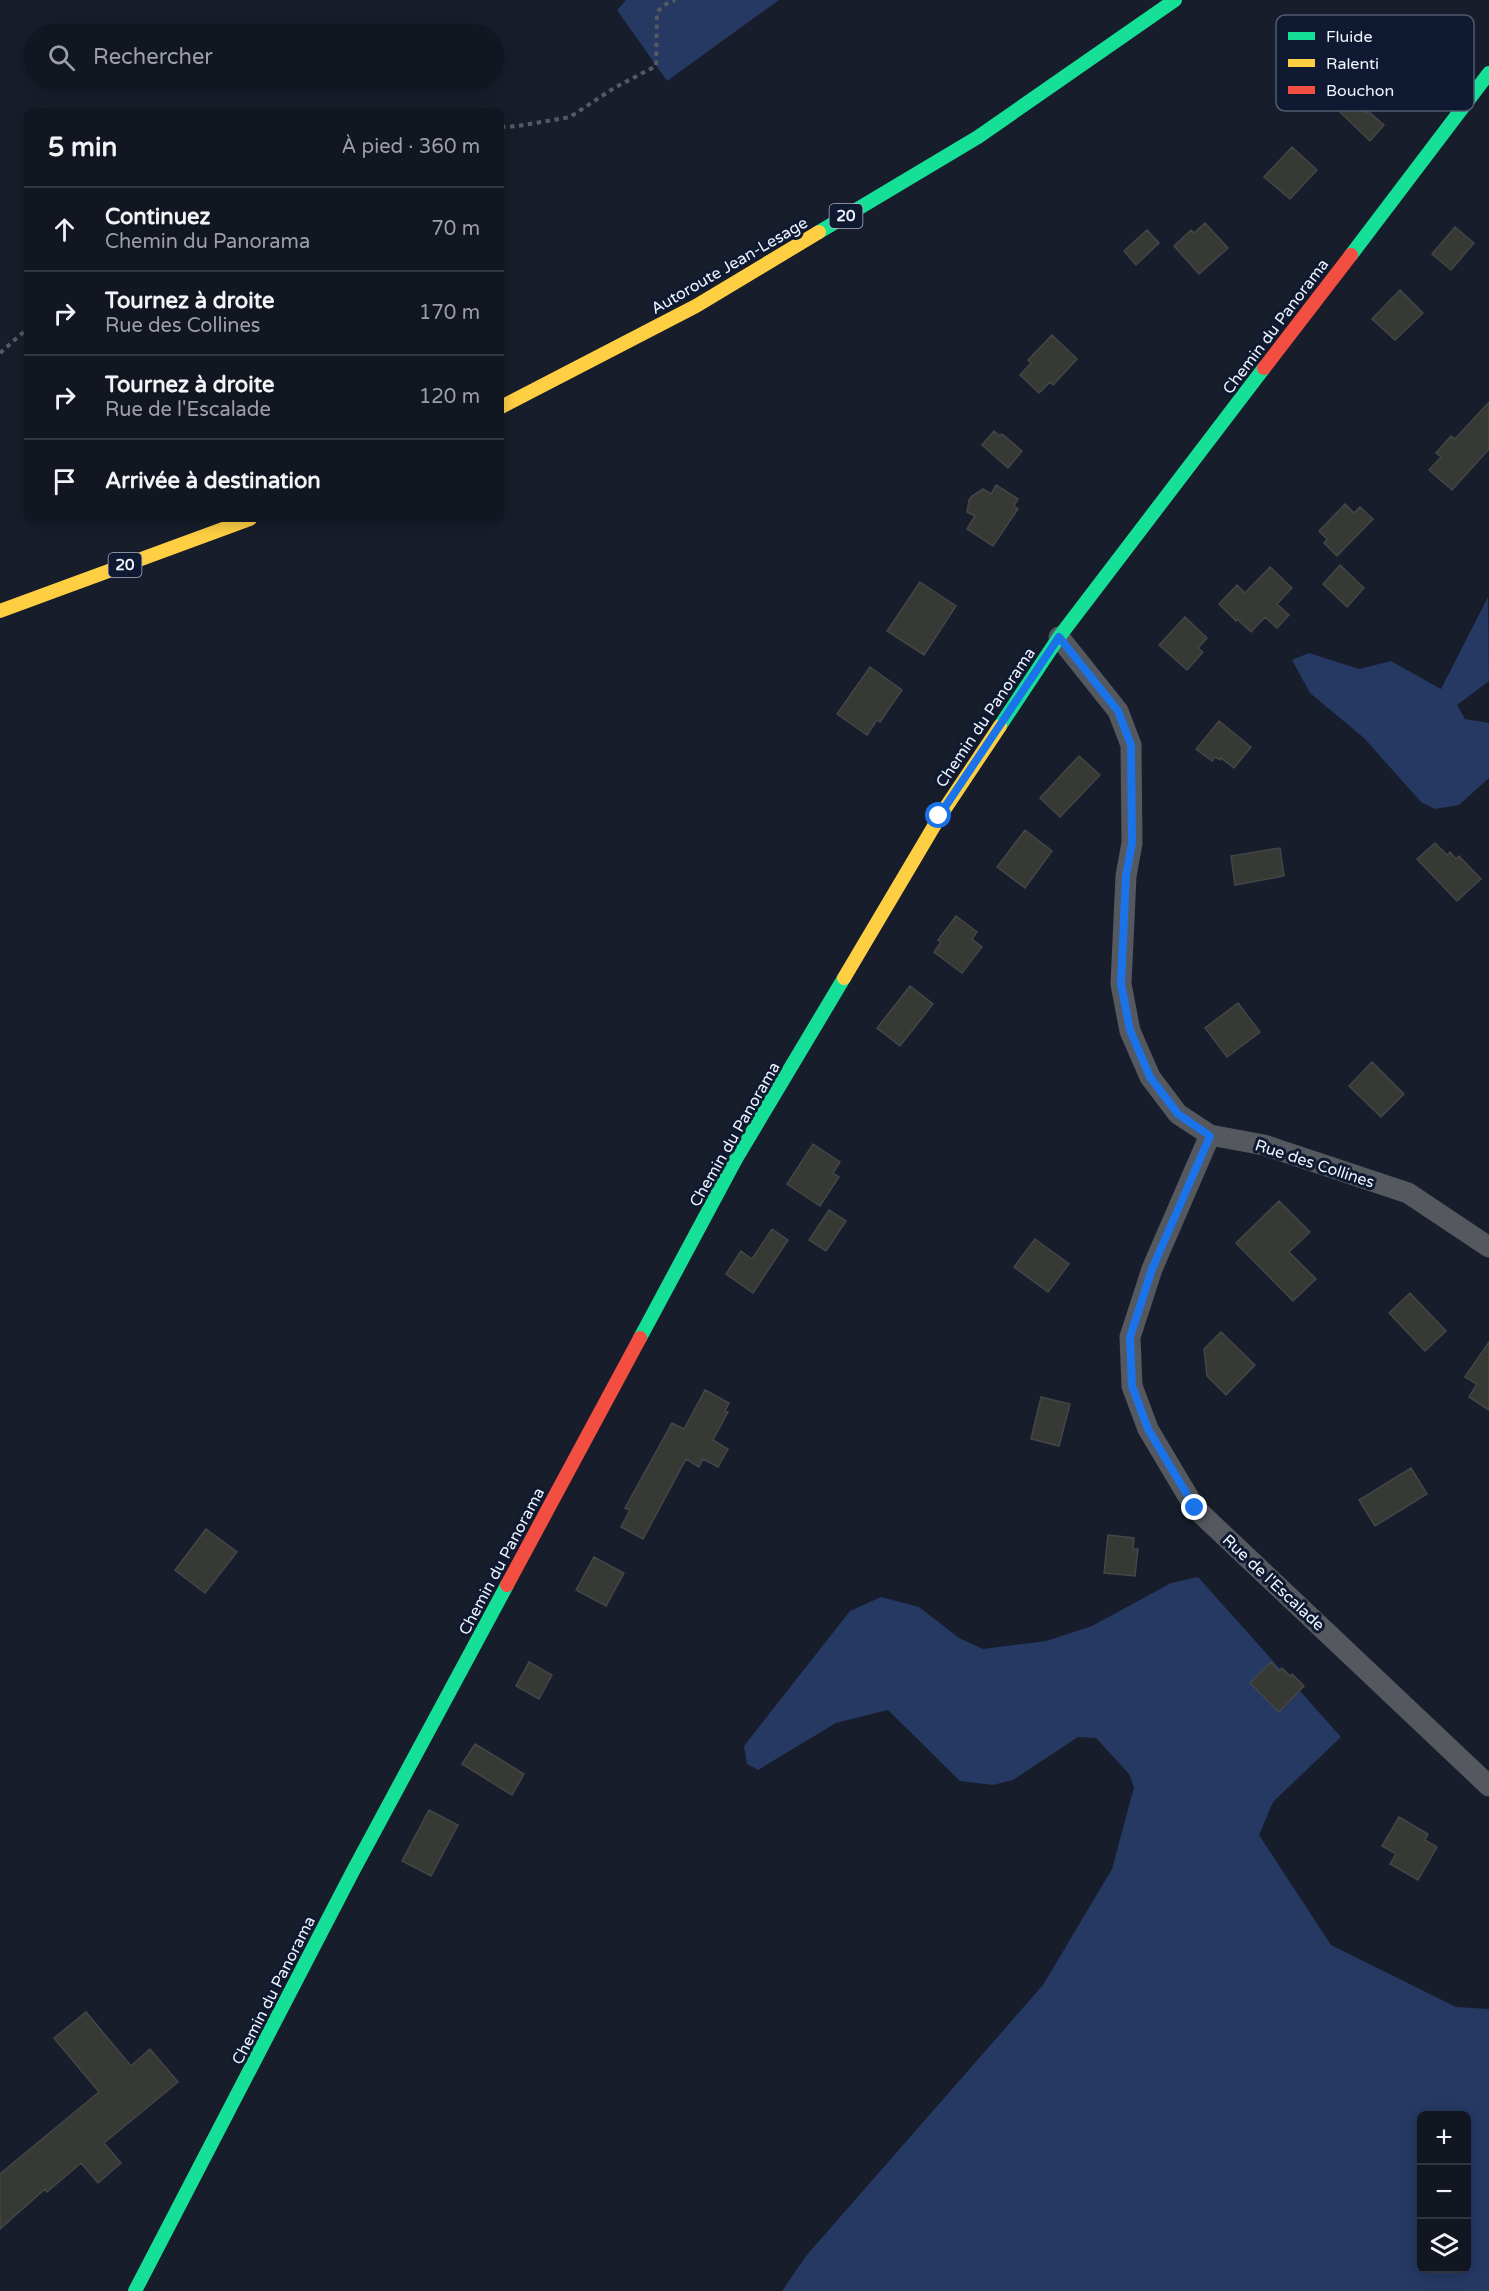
<!DOCTYPE html>
<html lang="fr">
<head>
<meta charset="utf-8">
<style>
	:root { --surface:#111620; --page:#1a1f29; --text:#f1f3f6; --muted:#9c9fa5; --line:#30353e }
	body { margin:0; font-family:"Varela Round",sans-serif; background:var(--page); color:var(--text) }
	.controls { position:absolute; right:18px; bottom:18px; display:grid; overflow:hidden; border-radius:9px; box-shadow:0 3px 15px #0003 }
	.controls button { width:54px; height:54px; display:grid; place-items:center; padding:0; border:0; border-bottom:2px solid var(--line); background:var(--surface); color:var(--text); font:30px sans-serif }
	.stop { position:absolute; width:18px; height:18px; margin:-14px; border:4px solid #1a73e8; border-radius:50%; background:#fff }
	.stop.end { background:#1a73e8; border-color:#fff; box-shadow:0 2px 6px #0008 }
	.list { margin:0; padding:0; list-style:none }
	h2 { display:flex; justify-content:space-between; align-items:center; height:78px; margin:0; padding:0 24px; font-size:26px }
	h2 small { font-size:20px; font-weight:400; color:var(--muted) }
	.list li { display:grid; grid-template-columns:39px 1fr auto; gap:18px; align-items:center; box-sizing:border-box; height:84px; padding:0 24px; border-top:2px solid var(--line) }
	.list b { display:block; font-size:22px; white-space:nowrap }
	.list p { margin:0; font-size:20px; white-space:nowrap; color:var(--muted) }
	.list em { font-size:20px; font-style:normal; color:var(--muted) }
	.icon { flex:none; width:33px; height:33px; fill:none; stroke:currentColor; stroke-width:2; stroke-linecap:round; stroke-linejoin:round }
	.map { position:relative; flex:none; width:1489px; height:2291px; overflow:hidden }
	.search { position:absolute; background:var(--surface); box-shadow:0 3px 15px #0003; left:24px; top:24px; width:480px; height:66px; display:flex; align-items:center; gap:15px; box-sizing:border-box; padding:0 21px; border-radius:33px; color:var(--muted); font-size:22px }
	.panel { position:absolute; background:var(--surface); box-shadow:0 3px 15px #0003; left:24px; top:108px; width:480px; height:414px; border-radius:9px }
	.map>svg:first-child { display:block }
	.green { fill:#253963; fill-rule:evenodd }
	.building { fill:#363934; stroke:#444647; stroke-width:1.5 }
	.lines { fill:none; stroke-linecap:round; stroke-linejoin:round }
	.path { stroke:#575961; stroke-width:4; stroke-dasharray:4.5 4.5; stroke-linecap:butt }
	.street { stroke:#55585e; stroke-width:21 }
	.fast { stroke:#16e098; stroke-width:14 }
	.slow { stroke:#ffcf43; stroke-width:14 }
	.jam { stroke:#f24e42; stroke-width:14 }
	.route { stroke:#1a73e8; stroke-width:8 }
	.labels { text-anchor:middle; stroke-width:6; stroke-linejoin:round; paint-order:stroke }
	.shield { fill:#0f1a32; stroke:#abb3c1; stroke-width:1.5 }
	.shield-label { font-size:15px; font-weight:bold; fill:#eef4fe }
	.street-label { font-size:16px; fill:#eef4fe; stroke:#0f1a32 }
	.key { fill:#0f1a32; stroke:#525b6f; stroke-width:1.5 }
	.key-label { font-size:16px; fill:#eef4fe }
</style>
</head>
<body>
<div class="map">
<svg width="1489" height="2291" viewBox="0 0 1489 2291">
	<rect width="100%" height="100%" fill="#171d2a"/>
	<path class="green" d="M626 0H779L667 81 617 10Z
		M1488 597 1489 681 1457 705 1465 719 1489 723V778L1459 805 1435 809 1421 802 1364 738 1310 693 1292 660 1309 653 1359 669 1391 661 1441 689Z
		M1198 1577 1341 1737 1273 1802 1259 1835 1331 1945 1456 2007 1489 2009V2291H782L806 2256 1043 1985 1112 1869 1134 1787 1129 1774 1096 1738 1078 1737 1013 1780 993 1785 960 1781 888 1710 836 1723 758 1770 747 1764 744 1746 850 1611 881 1597 919 1607 959 1638 983 1649 1046 1641 1092 1626 1171 1583ZM1422 2116H1466V2268H1422Z"/>
	<path class="building" d="M1351 100 1366 113 1368 111 1384 125 1370 141 1340 112Z
		M1292 147 1317 170 1290 199 1264 177Z
		M1205 223 1228 248 1199 274 1174 246 1191 230 1194 233Z
		M1455 227 1474 243 1451 270 1432 254Z
		M1147 230 1159 243 1136 265 1124 251Z
		M1400 290 1423 313 1395 340 1372 319Z
		M1052 335 1077 359 1053 385 1050 382 1039 393 1020 375 1031 363 1028 360Z
		M1489 402V449L1452 490 1429 470 1441 457 1436 453 1451 436 1455 439Z
		M994 431 1000 436 1002 434 1022 451 1008 468 982 445Z
		M996 485 1018 499 1014 506 1018 509 993 546 967 529 975 516 967 512 969 500 972 496 983 489 991 494Z
		M1345 504 1354 513 1360 507 1373 519 1337 556 1324 543 1327 539 1319 531Z
		M1340 565 1364 588 1347 607 1323 584Z
		M1270 567 1292 588 1277 604 1289 615 1277 628 1265 617 1251 632 1237 619 1236 621 1219 604 1237 585 1245 593Z
		M920 582 956 606 924 655 887 631Z
		M1185 617 1207 638 1198 648 1203 652 1187 670 1159 645Z
		M870 667 902 690 880 722 877 720 867 735 837 714Z
		M1219 721 1251 747 1234 768 1221 758 1220 760 1215 757 1212 761 1196 749Z
		M1079 756 1100 775 1060 817 1040 798Z
		M1025 830 1052 851 1025 888 997 867Z
		M1435 843 1447 855 1450 852 1456 859 1459 856 1481 879 1457 901 1417 859Z
		M1280 848 1284 876 1235 885 1231 856Z
		M956 916 977 932 972 939 982 947 962 973 934 952 941 942 938 940Z
		M910 986 933 1004 900 1046 877 1028Z
		M1238 1003 1260 1032 1227 1057 1205 1028Z
		M1372 1062 1404 1094 1381 1117 1349 1086Z
		M813 1144 840 1162 833 1173 839 1177 820 1206 787 1184Z
		M1279 1201 1310 1232 1289 1252 1316 1279 1293 1301 1236 1243Z
		M829 1210 846 1221 826 1251 809 1240Z
		M772 1229 788 1240 753 1293 726 1274 741 1251 752 1259Z
		M1035 1239 1069 1264 1048 1292 1014 1267Z
		M1410 1293 1446 1331 1425 1351 1389 1313Z
		M1221 1332 1255 1365 1226 1395 1207 1376 1204 1349Z
		M1489 1342V1410L1469 1397 1477 1384 1465 1377Z
		M705 1390 729 1403 725 1411 728 1412 713 1440 728 1449 718 1467 703 1459 699 1467 686 1459 643 1539 621 1527 630 1510 625 1508 672 1423 684 1429Z
		M1041 1397 1070 1404 1059 1446 1031 1439Z
		M1411 1468 1427 1494 1375 1526 1359 1500Z
		M206 1529 237 1552 205 1593 175 1570Z
		M1108 1535 1134 1538 1133 1549H1138L1135 1576 1104 1573Z
		M594 1557 624 1573 606 1606 576 1590Z
		M529 1662 552 1675 539 1699 516 1686Z
		M1271 1662 1279 1671 1282 1668 1290 1676 1292 1674 1304 1686 1279 1712 1250 1683Z
		M475 1744 524 1774 512 1795 462 1764Z
		M429 1810 458 1825 431 1876 402 1861Z
		M1399 1817 1428 1834 1425 1840 1437 1847 1418 1880 1390 1864 1396 1854 1382 1846Z
		M86 2012 131 2066 150 2049 178 2082 104 2143 121 2163 98 2183 81 2163 47 2192 45 2189 0 2229V2174L99 2092 54 2038Z"/>
	<g class="lines">
		<path class="path" d="M501 127 518 126 570 117 614 88 656 66 657 12 666 4 675 0
			M0 353 27 329"/>
		<path class="street" d="M1059 637 1118 711 1131 745 1132 843 1126 876 1121 984 1130 1031 1150 1077 1178 1114 1210 1135 1264 1145 1408 1193 1489 1247
			M1210 1135 1152 1269 1130 1337 1132 1386 1148 1429 1195 1508 1489 1786"/>
		<path class="fast" d="M819 232 978 137 1175 0
			M1351 255 1489 73
			M1000 726 1059 637 1264 368
			M640 1338 736 1159 844 978
			M135 2291 353 1871 507 1585"/>
		<path class="slow" d="M501 407 696 306 819 232
			M0 611 250 519
			M844 978 940 816 1000 726"/>
		<path class="jam" d="M1264 368 1351 255
			M507 1585 640 1338"/>
	</g>
	<g class="lines">
		<path class="route" d="M939 816 1059 637 1118 711 1131 745 1132 843 1126 876 1121 984 1130 1030 1150 1077 1178 1114 1210 1136 1152 1269 1130 1337 1132 1386 1148 1429 1195 1508"/>
	</g>
	<g class="labels">
		<g class="shield">
			<rect x="829.5" y="204" width="33" height="24" rx="4.5"/>
			<rect x="108.5" y="553" width="33" height="24" rx="4.5"/>
		</g>
		<g class="shield-label">
			<text x="846" y="221">20</text>
			<text x="125" y="570">20</text>
		</g>
		<g class="street-label">
			<text transform="translate(729 265) rotate(-30)" y="6">Autoroute Jean-Lesage</text>
			<text transform="translate(1275 326) rotate(-53)" y="6">Chemin du Panorama</text>
			<text transform="translate(985 717) rotate(-56)" y="6">Chemin du Panorama</text>
			<text transform="translate(734 1134) rotate(-60)" y="6">Chemin du Panorama</text>
			<text transform="translate(1315 1163) rotate(18)" y="6">Rue des Collines</text>
			<text transform="translate(501 1561) rotate(-62)" y="6">Chemin du Panorama</text>
			<text transform="translate(1274 1582) rotate(43)" y="6">Rue de l'Escalade</text>
			<text transform="translate(273 1990) rotate(-63)" y="6">Chemin du Panorama</text>
		</g>
	</g>
	<rect x="1276" y="15" width="198" height="96" rx="9" class="key"/>
	<rect x="1288" y="32" width="27" height="8" fill="#16e098"/>
	<rect x="1288" y="59" width="27" height="8" fill="#ffcf43"/>
	<rect x="1288" y="86" width="27" height="8" fill="#f24e42"/>
	<g class="key-label">
		<text x="1326" y="42">Fluide</text>
		<text x="1326" y="69">Ralenti</text>
		<text x="1326" y="96">Bouchon</text>
	</g>
</svg>
<div class="controls">
<button>+</button>
<button>−</button>
<button><svg class="icon" aria-label="layers" viewBox="0 0 24 24"><path d="M12 4l9 5-9 5-9-5zM3 14l9 5 9-5"/></svg></button>
</div>
<div class="stop" style="left:939px;top:816px"></div>
<div class="stop end" style="left:1195px;top:1508px"></div>
<div class="search"><svg class="icon" aria-label="search" viewBox="0 0 24 24"><circle cx="10" cy="10" r="6"/><path d="M15 15l6 6"/></svg>Rechercher</div>
<section class="panel">
<h2>5 min<small>À pied · 360 m</small></h2>
<ul class="list">
<li><svg class="icon" aria-label="ahead" viewBox="0 0 24 24"><path d="M12 20V5M6 11l6-6 6 6"/></svg><div><b>Continuez</b><p>Chemin du Panorama</p></div><em>70 m</em></li>
<li><svg class="icon" aria-label="right" viewBox="0 0 24 24"><path d="M7 20v-9h11M14 6l5 5-5 5"/></svg><div><b>Tournez à droite</b><p>Rue des Collines</p></div><em>170 m</em></li>
<li><svg class="icon" aria-label="right" viewBox="0 0 24 24"><path d="M7 20v-9h11M14 6l5 5-5 5"/></svg><div><b>Tournez à droite</b><p>Rue de l'Escalade</p></div><em>120 m</em></li>
<li><svg class="icon" aria-label="arrive" viewBox="0 0 24 24"><path d="M6 21V4h12l-3 4 3 4H6"/></svg><div><b>Arrivée à destination</b></div></li>
</ul>
</section>
</div>
</body>
</html>
